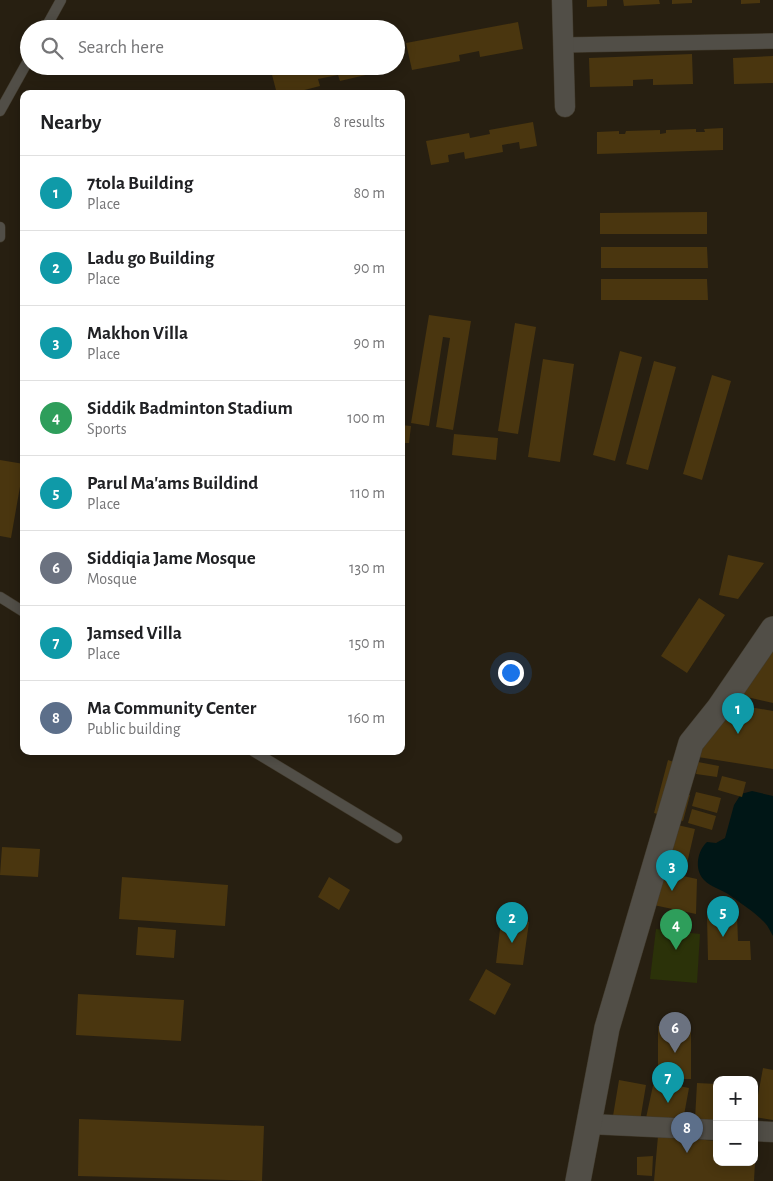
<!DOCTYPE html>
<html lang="en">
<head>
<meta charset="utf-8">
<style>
	:root { --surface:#fff; --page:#f6f6f6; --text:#202124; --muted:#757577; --line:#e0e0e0; --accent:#db2777 }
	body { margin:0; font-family:"Alegreya Sans",sans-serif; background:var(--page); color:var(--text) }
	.controls { position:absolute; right:15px; bottom:15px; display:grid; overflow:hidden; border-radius:10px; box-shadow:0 2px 12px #0003 }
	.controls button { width:45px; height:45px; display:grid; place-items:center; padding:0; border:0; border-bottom:1px solid var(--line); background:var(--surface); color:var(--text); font:25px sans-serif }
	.you { position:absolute; left:510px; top:672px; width:18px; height:18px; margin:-12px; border:4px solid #fff; border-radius:50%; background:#1a73e8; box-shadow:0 0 0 8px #1a73e833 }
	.badge { display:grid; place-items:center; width:32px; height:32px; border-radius:50%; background:var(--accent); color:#fff; font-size:16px; font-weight:700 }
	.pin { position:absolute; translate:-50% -41px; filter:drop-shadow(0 1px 2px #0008) }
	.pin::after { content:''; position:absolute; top:26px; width:18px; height:15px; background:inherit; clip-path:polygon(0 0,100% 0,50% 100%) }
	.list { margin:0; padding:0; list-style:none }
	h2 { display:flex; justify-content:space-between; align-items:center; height:65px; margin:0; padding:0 20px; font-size:21px }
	h2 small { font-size:16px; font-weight:400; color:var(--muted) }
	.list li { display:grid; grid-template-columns:32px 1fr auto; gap:15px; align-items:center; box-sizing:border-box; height:75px; padding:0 20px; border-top:1px solid var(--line) }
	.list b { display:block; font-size:19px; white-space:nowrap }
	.list p { margin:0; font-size:16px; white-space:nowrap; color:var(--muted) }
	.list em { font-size:16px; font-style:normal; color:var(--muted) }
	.icon { flex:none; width:28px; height:28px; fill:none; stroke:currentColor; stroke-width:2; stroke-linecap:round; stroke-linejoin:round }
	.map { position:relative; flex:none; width:773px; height:1181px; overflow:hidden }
	.search { position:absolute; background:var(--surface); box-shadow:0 2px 12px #0003; left:20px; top:20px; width:385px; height:55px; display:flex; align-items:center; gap:12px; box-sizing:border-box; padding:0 18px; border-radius:28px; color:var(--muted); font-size:19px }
	.panel { position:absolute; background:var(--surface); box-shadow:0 2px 12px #0003; left:20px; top:90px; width:385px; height:665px; border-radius:10px }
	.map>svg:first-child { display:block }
	.green { fill:#2b3209 }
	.water { fill:#001616 }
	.building { fill:#4a360f }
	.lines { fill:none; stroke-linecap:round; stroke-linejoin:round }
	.service-casing { stroke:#423b2d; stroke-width:11 }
	.pedestrian-casing { stroke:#423b2d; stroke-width:16 }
	.minor-casing { stroke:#423b2d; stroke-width:21 }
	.tertiary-casing { stroke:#423b2d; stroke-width:26 }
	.service { stroke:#514e47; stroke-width:10 }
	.pedestrian { stroke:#514e47; stroke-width:15 }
	.minor { stroke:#514e47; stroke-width:20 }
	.tertiary { stroke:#514e47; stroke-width:25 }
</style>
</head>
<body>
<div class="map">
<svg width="773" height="1181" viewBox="0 0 773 1181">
	<rect width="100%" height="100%" fill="#271f11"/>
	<path class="green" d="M656 929 700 934 697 983 650 979Z"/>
	<path class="water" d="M752 791 773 796V936C770 931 768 926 765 923 756 913 739 902 728 894 720 889 711 887 704 880 694 870 697 851 707 842L716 843 725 838 734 805 741 794Z"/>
	<path class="building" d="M587 0H607V6L587 7Z
		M623 0H659L660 4 624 6Z
		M672 0H692V3L672 4Z
		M741 0H760V3L741 4Z
		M518 22 523 49 480 57 479 51 459 55 460 61 412 70 406 43Z
		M692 54 693 84 653 85V79L633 80V86L590 87 589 58Z
		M773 56V83L734 84 733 58Z
		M274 66H381L383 71 340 81 338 75 318 79 320 86 289 94H277L270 67Z
		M533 122 537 146 520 149 519 142 502 145 503 152 465 159 464 152 448 155 449 162 431 165 426 141 469 133 470 138 490 134 489 130Z
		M723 128V150L597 154V132L619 131V134H625L626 131 660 130V134L666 133V130L696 129V132H705L704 129Z
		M707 212V234H600V213Z
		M601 247H707L708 268H601Z
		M601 279H707L708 300H601Z
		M429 315 471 321 453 430 436 427 450 338 443 337 429 426 411 423Z
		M515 323 536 327 518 434 498 431Z
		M620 351 642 357 615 461 593 455Z
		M543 359 574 364 560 462 528 457Z
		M654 361 676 367 648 470 626 464Z
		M712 375 731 381 702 480 683 474Z
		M401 425 411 426 409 443H401Z
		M454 434 498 438 496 460 452 455Z
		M0 460 24 464 11 538 0 536Z
		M728 555 764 563 738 599 719 595Z
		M699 598 725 615 687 673 661 656Z
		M773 644V703L734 694Z
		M709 700 773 711V769L698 757Z
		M668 760 680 764 673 790 690 795 683 821 654 813Z
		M698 762 719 766 717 777 696 774Z
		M722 776 746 782 742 797 718 790Z
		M696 792 721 798 717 813 692 806Z
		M692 809 716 816 712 830 688 823Z
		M673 824 695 829 685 872 662 866Z
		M2 847 40 849 38 877 0 875Z
		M651 869 697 879 696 914 644 903Z
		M122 877 228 885 225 926 119 919Z
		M329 877 350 890 339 910 318 897Z
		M666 913 686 917 685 928 664 924Z
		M737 915 738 941H750L751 960H708L707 916Z
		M501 921 529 922 523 965 496 963Z
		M138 927 176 930 174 958 136 955Z
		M486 969 511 984 495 1015 469 1000Z
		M78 994 184 1000 181 1041 76 1035Z
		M658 1026H691V1079H658Z
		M763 1068 773 1070V1120L754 1117Z
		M619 1080 646 1085 640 1121 613 1116Z
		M654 1081 689 1088 682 1126 646 1118Z
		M697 1083 717 1084V1121L695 1119Z
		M79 1119 264 1126 262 1181 78 1176Z
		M658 1136 717 1141V1162H755L754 1181H654Z
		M754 1144 757 1145 756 1159H754Z
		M653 1156 652 1176 637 1175V1157Z"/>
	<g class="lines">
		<defs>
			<path id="service" d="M45 29 61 0
				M0 111 29 59
				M0 227V237
				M0 597 24 612
				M253 751 397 838"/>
			<path id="pedestrian" d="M563 45 773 41"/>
			<path id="minor" d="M562 0 565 107
				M589 1124 717 1130
				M754 1131 773 1132"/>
			<path id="tertiary" d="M578 1181 607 1028 691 743 719 708 773 629"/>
		</defs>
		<use href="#service" class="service-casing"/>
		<use href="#pedestrian" class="pedestrian-casing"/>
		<use href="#minor" class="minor-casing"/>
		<use href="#tertiary" class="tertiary-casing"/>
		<use href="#service" class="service"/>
		<use href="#pedestrian" class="pedestrian"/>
		<use href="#minor" class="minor"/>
		<use href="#tertiary" class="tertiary"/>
	</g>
</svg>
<div class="controls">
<button>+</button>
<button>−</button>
</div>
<div class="you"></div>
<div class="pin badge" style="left:738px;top:734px;background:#0f9aa8">1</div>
<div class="pin badge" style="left:512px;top:943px;background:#0f9aa8">2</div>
<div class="pin badge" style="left:672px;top:891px;background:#0f9aa8">3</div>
<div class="pin badge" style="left:676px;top:950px;background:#2e9e5b">4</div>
<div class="pin badge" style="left:723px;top:937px;background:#0f9aa8">5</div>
<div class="pin badge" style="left:675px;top:1053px;background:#6b7280">6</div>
<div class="pin badge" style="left:668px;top:1103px;background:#0f9aa8">7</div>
<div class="pin badge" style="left:687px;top:1153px;background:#5c6f8a">8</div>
<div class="search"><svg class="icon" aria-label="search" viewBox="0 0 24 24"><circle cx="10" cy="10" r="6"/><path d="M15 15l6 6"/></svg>Search here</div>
<section class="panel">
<h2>Nearby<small>8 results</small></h2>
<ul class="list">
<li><span class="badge" style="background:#0f9aa8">1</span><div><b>7tola Building</b><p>Place</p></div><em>80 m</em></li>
<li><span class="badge" style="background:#0f9aa8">2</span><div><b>Ladu go Building</b><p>Place</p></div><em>90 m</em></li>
<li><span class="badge" style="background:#0f9aa8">3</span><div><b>Makhon Villa</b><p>Place</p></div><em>90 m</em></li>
<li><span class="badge" style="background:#2e9e5b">4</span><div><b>Siddik Badminton Stadium</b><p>Sports</p></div><em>100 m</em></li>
<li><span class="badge" style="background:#0f9aa8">5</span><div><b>Parul Ma'ams Buildind</b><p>Place</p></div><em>110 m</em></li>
<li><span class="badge" style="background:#6b7280">6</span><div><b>Siddiqia Jame Mosque</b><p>Mosque</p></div><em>130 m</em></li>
<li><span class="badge" style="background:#0f9aa8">7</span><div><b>Jamsed Villa</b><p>Place</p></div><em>150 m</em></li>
<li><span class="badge" style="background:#5c6f8a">8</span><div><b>Ma Community Center</b><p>Public building</p></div><em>160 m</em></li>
</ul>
</section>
</div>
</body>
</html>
